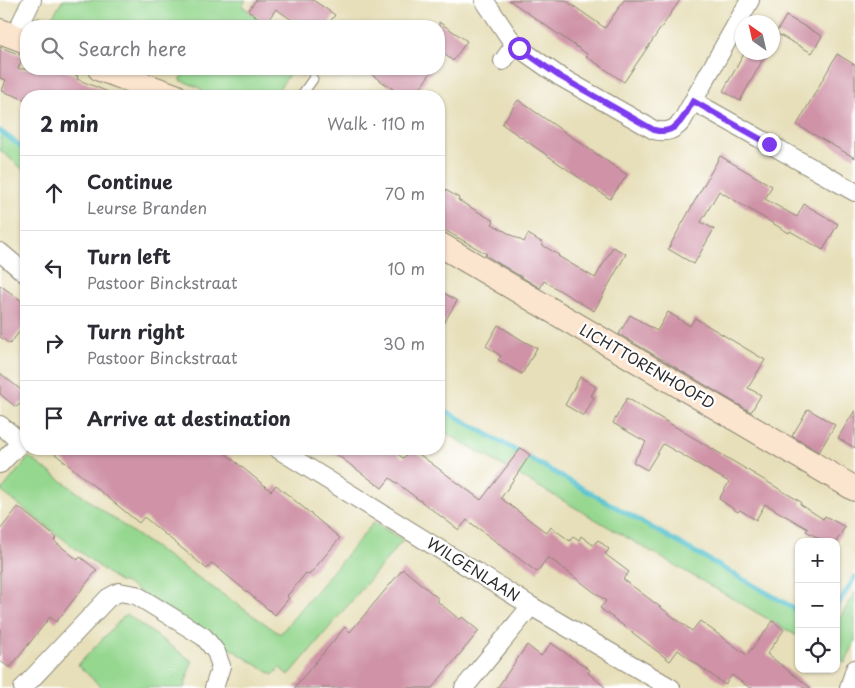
<!DOCTYPE html>
<html lang="en">
<head>
<meta charset="utf-8">
<style>
	:root { --surface:#fff; --page:#f2f2f3; --text:#2b2b33; --muted:#7c7c81; --line:#e1e1e2 }
	body { margin:0; font-family:"Playpen Sans",sans-serif; background:var(--page); color:var(--text) }
	.controls { position:absolute; right:15px; bottom:15px; display:grid; overflow:hidden; border-radius:10px; box-shadow:0 1px 4px #0004 }
	.controls button { width:45px; height:45px; display:grid; place-items:center; padding:0; border:0; border-bottom:1px solid var(--line); background:var(--surface); color:var(--text); font:25px sans-serif }
	.compass { position:absolute; left:735px; top:15px; width:45px; height:45px; border-radius:50%; background:var(--surface); box-shadow:0 1px 4px #0004; rotate:326deg }
	.stop { position:absolute; width:15px; height:15px; margin:-11px; border:4px solid #7c3aed; border-radius:50%; background:#fff }
	.stop.end { background:#7c3aed; border-color:#fff; box-shadow:0 1px 5px #0008 }
	.list { margin:0; padding:0; list-style:none }
	h2 { display:flex; justify-content:space-between; align-items:center; height:65px; margin:0; padding:0 20px; font-size:21px }
	h2 small { font-size:16px; font-weight:400; color:var(--muted) }
	.list li { display:grid; grid-template-columns:32px 1fr auto; gap:15px; align-items:center; box-sizing:border-box; height:75px; padding:0 20px; border-top:1px solid var(--line) }
	.list b { display:block; font-size:19px; white-space:nowrap }
	.list p { margin:0; font-size:16px; white-space:nowrap; color:var(--muted) }
	.list em { font-size:16px; font-style:normal; color:var(--muted) }
	.icon { flex:none; width:28px; height:28px; fill:none; stroke:currentColor; stroke-width:2; stroke-linecap:round; stroke-linejoin:round }
	.map { position:relative; flex:none; width:855px; height:688px; overflow:hidden }
	.search { position:absolute; background:var(--surface); box-shadow:0 1px 4px #0004; left:20px; top:20px; width:425px; height:55px; display:flex; align-items:center; gap:12px; box-sizing:border-box; padding:0 18px; border-radius:20px; color:var(--muted); font-size:19px }
	.panel { position:absolute; background:var(--surface); box-shadow:0 1px 4px #0004; left:20px; top:90px; width:425px; height:365px; border-radius:20px }
	.map>svg:first-child { display:block }
	.green { fill:#95d78f; stroke:#60815d }
	.lines { fill:none; stroke-linecap:round; stroke-linejoin:round }
	.stream { stroke:#54c1ce; stroke-width:5 }
	.building { fill:#cf92a6 }
	.lane-casing { stroke:#898572; stroke-width:11 }
	.street-casing { stroke:#898572; stroke-width:20 }
	.secondary-casing { stroke:#898572; stroke-width:26 }
	.lane { stroke:#fff; stroke-width:9 }
	.street { stroke:#fff; stroke-width:18 }
	.secondary { stroke:#fce5cf; stroke-width:24 }
	.route { stroke:#7c3aed; stroke-width:6 }
	.labels { text-anchor:middle; stroke-width:4.5; stroke-linejoin:round; paint-order:stroke }
	.street-label { font-size:15px; fill:#2b2b2b; stroke:#fff }
</style>
</head>
<body>
<div class="map">
<svg width="855" height="688" viewBox="0 0 855 688">
	<rect width="100%" height="100%" fill="#fff"/>
	<filter id="ink" filterUnits="userSpaceOnUse"><feTurbulence type="fractalNoise" baseFrequency=".02" numOctaves="2"/><feDisplacementMap in="SourceGraphic" scale="10" xChannelSelector="R" yChannelSelector="G"/><feConvolveMatrix kernelMatrix="1 2 1 2 8 2 1 2 1" color-interpolation-filters="sRGB"/></filter>
	<filter id="wash" filterUnits="userSpaceOnUse"><feTurbulence type="fractalNoise" baseFrequency=".0096" numOctaves="4" result="noise"/><feDisplacementMap in="SourceGraphic" scale="20" xChannelSelector="R" yChannelSelector="G"/><feGaussianBlur stdDeviation="1.12" result="paint"/><feColorMatrix in="noise" values="0 0 0 0 0 0 0 0 0 0 0 0 0 0 0 0 0 1.4 0 .05"/><feComposite in="paint" operator="in"/></filter>
	<g filter="url(#wash)">
		<rect width="100%" height="100%" fill="#e7dfb9"/>
		<path class="green" d="M63 0H246L242 6 271 26H35V21L39 14 50 20Z
			M185 69H314L309 76 306 74 303 77 292 70 274 96H209L203 93 200 88 180 80Z
			M0 131 26 149V172L0 150Z
			M439 406 696 554 799 612V637L439 429Z
			M29 457 128 529 280 634 374 522 403 540 291 673 288 675 280 668 273 675 124 582H119L1 491Z
			M855 592V642L845 663 836 658V625Z
			M126 614 192 661 184 688H102L78 665Z"/>
		<g class="lines">
			<path class="stream" d="M0 131 26 150
				M439 407 799 611
				M836 608 855 577"/>
		</g>
		<g id="blocks">
			<path class="building" d="M256 0H313L335 15 327 26H301L276 9 266 23 248 11Z
				M509 0H565L605 28 624 0H680L624 82 586 56 587 54Z
				M786 16 822 36 812 53 776 33Z
				M439 22 467 41 453 61 439 50Z
				M0 47 23 56 18 69H58L78 76 77 79 118 96H26V100L2 91 6 80 0 78Z
				M745 52H767L740 101 723 91Z
				M837 54 855 65V158L797 125Z
				M363 69H433L415 96H388L393 89Z
				M518 100 627 175 610 199 502 124Z
				M720 156 772 186 765 199 797 217 804 204 838 224 823 250 790 231 789 233 719 191 701 222 714 229 694 264 668 249Z
				M439 186 459 198 458 200 494 221 492 224 524 242 528 234 543 243 542 245 559 255 558 256 595 278 613 247 626 254 594 311 544 281 540 288 485 255 487 254 439 227V220L445 210 439 206Z
				M0 285 26 304V323L10 344 0 337Z
				M439 290 457 301 439 331Z
				M668 312 690 326 695 318 765 360 748 388 761 395 751 412 619 334 630 315 657 331Z
				M498 325 525 342 537 348 522 374 498 360 501 356 486 346Z
				M0 373 26 394V400L16 407 0 394Z
				M580 377 596 387 591 396 594 397 584 416 565 405Z
				M627 398 801 502 800 504 823 519 825 516 845 527 836 542H825L806 531 808 529 765 504 756 520 740 510 738 512 719 499 729 482 663 444 647 470 633 462 646 442 613 423Z
				M808 409 835 425 819 452 792 436Z
				M855 410V448L838 438Z
				M521 448 530 455 501 498 511 506 547 533 551 527 570 541 573 536 579 540 581 536 593 545 598 540 609 549 605 554 629 572 623 579 692 631 700 621 747 655 773 621 784 630 767 654 811 688H750L732 675 725 685 678 650 670 661 600 608 606 601 548 557 537 572 467 520 459 530 390 478 382 488 329 449H391L403 458 412 449 481 500Z
				M49 449H220L271 491 276 485 340 538 309 575 306 573 287 596 289 598 275 615 212 563 207 569 144 517 139 523Z
				M18 507 57 538 54 541 78 560 80 557 97 570 56 622 50 617 10 668 0 661V530Z
				M403 569 439 599 437 601 460 620 462 617 479 631 432 688H294L345 627 350 632Z
				M551 643 590 670 588 673 606 688H497L527 645 541 656Z"/>
		</g>
	</g>
	<g filter="url(#ink)">
		<use href="#blocks" fill-opacity="0" stroke="#898572" stroke-width="1"/>
		<g class="lines">
			<defs>
				<path id="lane" d="M301 96 313 79"/>
				<path id="street" d="M484 0 509 37 519 48 559 76 654 130C666 133 674 131 682 121L750 0
					M14 37 32 0
					M503 61 515 44
					M693 101 855 192
					M0 252 26 274
					M0 425 21 442
					M278 449 531 606 671 688
					M0 464 26 437
					M23 688 108 598 119 592 136 595 204 637 216 652 221 666 214 688
					M464 688 531 606
					M849 688 855 669"/>
				<path id="secondary" d="M0 31 26 41
					M100 69 175 96
					M439 244 855 489"/>
			</defs>
			<use href="#lane" class="lane-casing"/>
			<use href="#street" class="street-casing"/>
			<use href="#secondary" class="secondary-casing"/>
			<use href="#lane" class="lane"/>
			<use href="#street" class="street"/>
			<use href="#secondary" class="secondary"/>
		</g>
	</g>
	<g class="lines" filter="url(#ink)">
		<path class="route" d="M519 48 559 76 654 130C676 136 684 117 693 101L769 144"/>
	</g>
	<g class="labels">
		<g class="street-label">
			<text transform="translate(647 367) rotate(30)" y="5">LICHTTORENHOOFD</text>
			<text transform="translate(473 570) rotate(32)" y="5">WILGENLAAN</text>
		</g>
	</g>
</svg>
<div class="controls">
<button>+</button>
<button>−</button>
<button><svg class="icon" aria-label="locate" viewBox="0 0 24 24"><circle cx="12" cy="12" r="6"/><path d="M12 2v4M12 18v4M2 12h4M18 12h4"/></svg></button>
</div>
<svg class="compass" viewBox="-18 -18 36 36"><path d="M0-13l5 13h-10z" fill="#e53935"/><path d="M0 13l5-13h-10z" fill="#7c7c81"/></svg>
<div class="stop" style="left:519px;top:48px"></div>
<div class="stop end" style="left:769px;top:144px"></div>
<div class="search"><svg class="icon" aria-label="search" viewBox="0 0 24 24"><circle cx="10" cy="10" r="6"/><path d="M15 15l6 6"/></svg>Search here</div>
<section class="panel">
<h2>2 min<small>Walk · 110 m</small></h2>
<ul class="list">
<li><svg class="icon" aria-label="ahead" viewBox="0 0 24 24"><path d="M12 20V5M6 11l6-6 6 6"/></svg><div><b>Continue</b><p>Leurse Branden</p></div><em>70 m</em></li>
<li><svg class="icon" aria-label="left" viewBox="0 0 24 24"><path d="M17 20v-9H6M10 6l-5 5 5 5"/></svg><div><b>Turn left</b><p>Pastoor Binckstraat</p></div><em>10 m</em></li>
<li><svg class="icon" aria-label="right" viewBox="0 0 24 24"><path d="M7 20v-9h11M14 6l5 5-5 5"/></svg><div><b>Turn right</b><p>Pastoor Binckstraat</p></div><em>30 m</em></li>
<li><svg class="icon" aria-label="arrive" viewBox="0 0 24 24"><path d="M6 21V4h12l-3 4 3 4H6"/></svg><div><b>Arrive at destination</b></div></li>
</ul>
</section>
</div>
</body>
</html>
